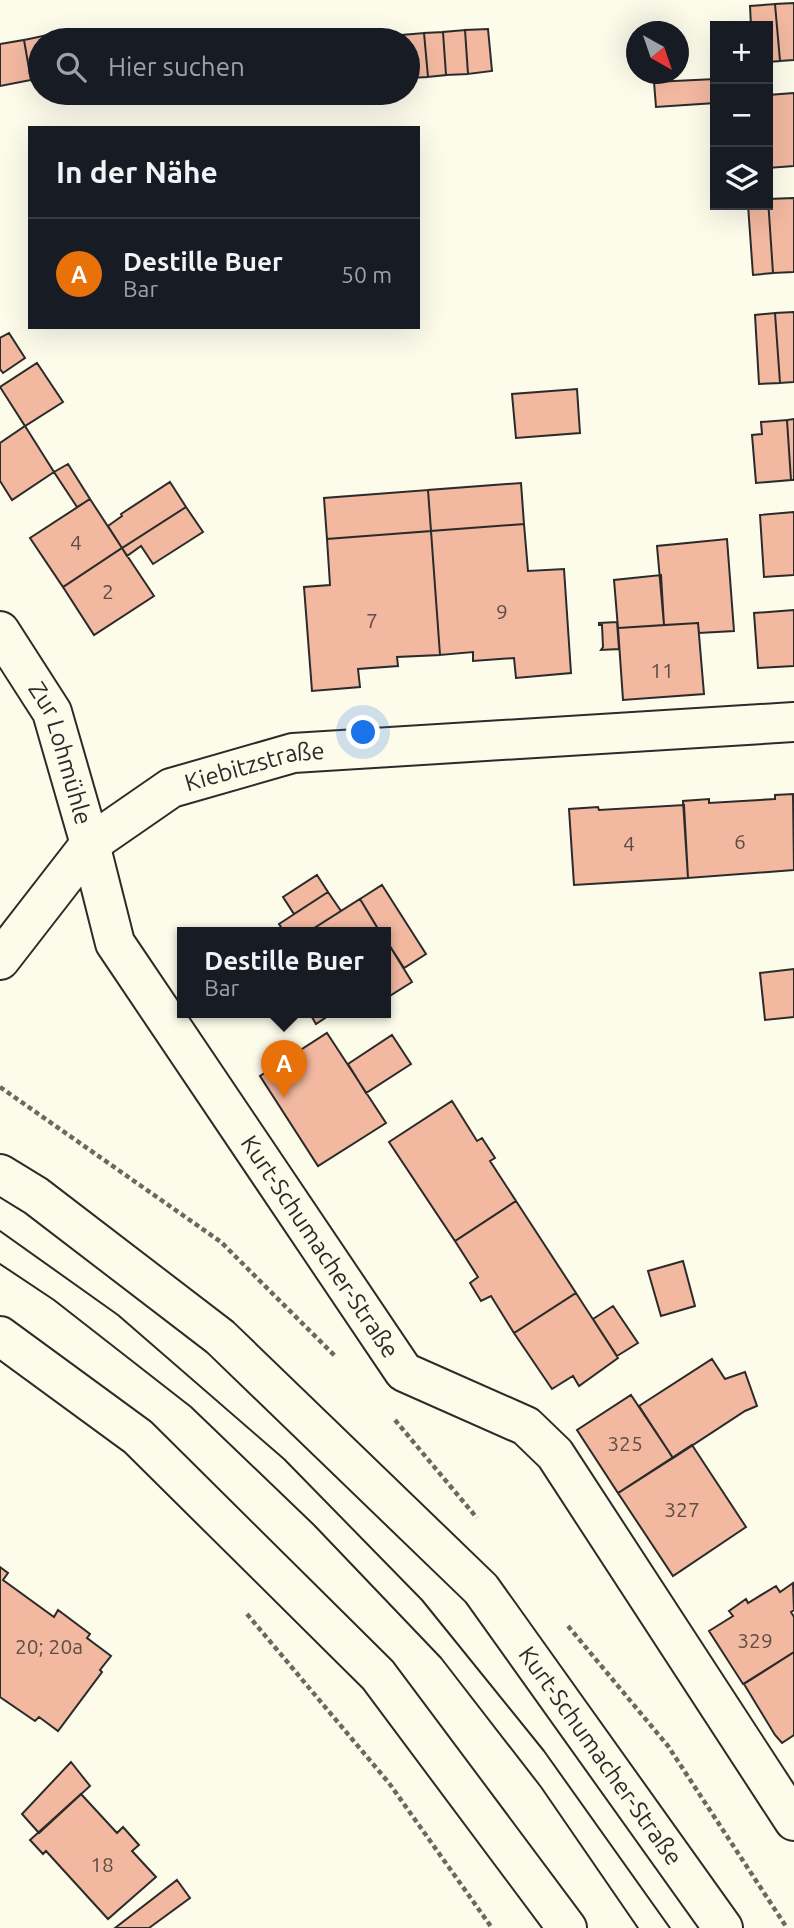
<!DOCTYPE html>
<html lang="de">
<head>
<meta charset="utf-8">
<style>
	:root { --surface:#171b24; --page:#20242c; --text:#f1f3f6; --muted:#9ea1a6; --line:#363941; --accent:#ea580c }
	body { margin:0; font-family:Ubuntu,sans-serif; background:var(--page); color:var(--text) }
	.controls { position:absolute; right:21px; top:21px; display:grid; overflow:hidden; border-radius:0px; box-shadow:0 7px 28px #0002 }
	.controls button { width:63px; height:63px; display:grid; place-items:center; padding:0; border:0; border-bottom:2px solid var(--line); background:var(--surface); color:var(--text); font:35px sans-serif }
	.compass { position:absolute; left:626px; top:21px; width:63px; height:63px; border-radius:50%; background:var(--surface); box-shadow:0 7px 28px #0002; rotate:140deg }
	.you { position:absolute; left:364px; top:733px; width:24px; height:24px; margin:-18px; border:5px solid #fff; border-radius:50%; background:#1a73e8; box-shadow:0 0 0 10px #1a73e833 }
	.badge { display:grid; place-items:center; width:46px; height:46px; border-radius:50%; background:var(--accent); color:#fff; font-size:23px; font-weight:700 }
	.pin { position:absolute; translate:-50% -58px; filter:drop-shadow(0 2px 4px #0008) }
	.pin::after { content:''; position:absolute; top:37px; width:24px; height:21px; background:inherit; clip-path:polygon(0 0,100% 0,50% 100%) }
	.popup { position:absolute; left:177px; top:927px; width:214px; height:91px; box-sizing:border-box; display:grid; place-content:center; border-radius:0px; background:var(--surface); filter:drop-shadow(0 2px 5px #0005); font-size:23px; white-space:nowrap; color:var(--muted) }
	.popup b { font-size:26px; color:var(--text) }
	.popup::after { content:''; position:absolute; left:50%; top:100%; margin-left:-14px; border:14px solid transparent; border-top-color:var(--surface) }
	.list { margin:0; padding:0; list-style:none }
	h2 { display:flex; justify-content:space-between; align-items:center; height:91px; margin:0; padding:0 28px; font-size:30px }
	h2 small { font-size:23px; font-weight:400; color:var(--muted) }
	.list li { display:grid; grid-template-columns:46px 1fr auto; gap:21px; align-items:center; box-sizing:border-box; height:112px; padding:0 28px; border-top:2px solid var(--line) }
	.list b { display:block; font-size:26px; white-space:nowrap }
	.list p { margin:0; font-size:23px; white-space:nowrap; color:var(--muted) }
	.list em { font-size:23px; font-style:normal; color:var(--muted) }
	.icon { flex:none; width:38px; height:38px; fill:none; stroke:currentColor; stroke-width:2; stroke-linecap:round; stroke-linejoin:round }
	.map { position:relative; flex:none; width:794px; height:1928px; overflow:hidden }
	.search { position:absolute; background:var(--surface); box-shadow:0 7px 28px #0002; left:28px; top:28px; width:392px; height:77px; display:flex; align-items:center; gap:18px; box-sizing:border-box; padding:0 24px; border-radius:38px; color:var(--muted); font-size:26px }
	.panel { position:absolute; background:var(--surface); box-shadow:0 7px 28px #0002; left:28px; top:126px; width:392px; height:203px; border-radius:0px }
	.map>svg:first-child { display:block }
	.building { fill:#f2b8a0; stroke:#2b2b2b; stroke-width:2 }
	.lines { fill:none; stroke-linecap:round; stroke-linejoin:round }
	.minor-casing { stroke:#2b2b2b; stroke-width:42 }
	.major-casing { stroke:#2b2b2b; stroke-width:42 }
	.path { stroke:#6a6964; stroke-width:4.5; stroke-dasharray:5 3.5; stroke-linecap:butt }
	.minor { stroke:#fdfbea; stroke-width:38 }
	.major { stroke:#fdfbea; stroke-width:38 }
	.tram { stroke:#2b2b2b; stroke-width:2 }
	.labels { text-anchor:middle; stroke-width:5; stroke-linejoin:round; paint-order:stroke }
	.number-label { font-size:21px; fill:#5d4e48 }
	.street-label { font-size:24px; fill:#2b2b2b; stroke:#fdfbea }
</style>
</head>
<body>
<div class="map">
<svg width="794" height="1928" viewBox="0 0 794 1928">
	<rect width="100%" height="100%" fill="#fdfbea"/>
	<path class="building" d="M794 3V60L780 61 775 4Z
		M775 4 780 61 768 62V26H751L750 6Z
		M488 29 492 71 468 74 465 30Z
		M465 30 468 74 446 75 443 32Z
		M443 32 446 75 428 77 424 33Z
		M57 33 58 40H40V78L31 80 24 40Z
		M424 33 428 77 408 78V40H403L402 35Z
		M154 34V40H122L124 37Z
		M402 35 403 40H380L379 37Z
		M379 37 380 40H359V38Z
		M24 40 31 80 0 86V44Z
		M715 79V103L656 107 654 82Z
		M794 93V166L768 168V95Z
		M794 198V272L773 273 768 199Z
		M768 199 773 273 753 275 748 205H768Z
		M794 312V382L780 383 775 313Z
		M775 313 780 383 759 384 755 315Z
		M9 333 25 358 3 373 0 369V338Z
		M37 363 63 402 25 426 0 387Z
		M577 389 580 433 516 438 512 394Z
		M794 419V480H791L787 420Z
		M787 420 791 480 756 483 752 435 762 434 761 422Z
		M25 426 54 472 12 500 0 481V443Z
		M68 464 90 499 77 507 54 472Z
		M170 482 186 507 122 548 108 526 122 516 121 514Z
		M521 483 524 524 431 531 428 490Z
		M428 490 431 531 327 539 324 498Z
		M90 499 122 548 63 587 30 538Z
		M186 507 203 532 153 564 141 546 127 556 122 548Z
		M794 512V575L764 577 760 515Z
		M524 524 528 571 564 569 571 673 516 678 514 658 473 661V652L440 655 431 531Z
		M431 531 440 655 397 657 398 666 358 669 360 687 312 691 304 587 330 585 327 539Z
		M727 539 734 631 699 633 698 623 664 625 657 546Z
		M122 548 154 596 94 635 63 587Z
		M661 575 664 625 618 628 614 580Z
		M794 610V666L758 668 754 613Z
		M617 622 619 649 601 650 603 647 602 625H599V623Z
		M698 623 704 694 623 700 618 628Z
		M793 794 794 870 688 878 683 801 709 799V803L775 799V795Z
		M684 805 688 878 574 885 569 809 598 807 599 810Z
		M317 875 328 892 294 914 283 897Z
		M382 885 426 954 404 968 386 940V932H380L360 899Z
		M328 892 341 911 308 932H284L279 924Z
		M360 899 378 929 374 932H308Z
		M386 940 412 982 388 997 386 993Z
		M794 969V1017L765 1020 760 973Z
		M309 1012H334L316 1024Z
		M327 1033 386 1123 318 1166 260 1076Z
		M392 1035 411 1064 366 1093 348 1064Z
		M452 1101 477 1141 482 1138 495 1158 490 1161 516 1201 455 1241 389 1142Z
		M516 1201 576 1293 514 1333 491 1296 481 1301 470 1283 478 1277 455 1241Z
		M683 1261 695 1306 661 1316 648 1271Z
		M576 1293 618 1358 579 1386 573 1376 552 1389 514 1333Z
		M613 1306 638 1343 617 1356 593 1319Z
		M712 1359 725 1379 745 1372 757 1406 745 1411 673 1458 639 1406Z
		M631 1395 673 1458 618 1493 577 1430Z
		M692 1445 746 1527 673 1576 618 1493Z
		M0 1567 8 1573 3 1580 54 1617 58 1610 90 1634 87 1638 111 1656 100 1670 102 1672 58 1731 39 1717 35 1721 0 1697Z
		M793 1583 794 1610 791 1612 794 1617V1652L743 1684 709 1631 733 1616 729 1611 746 1599 748 1603 776 1586 780 1592Z
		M794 1652V1735L782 1743 775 1735 744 1684Z
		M71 1762 90 1786 39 1833 22 1814Z
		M81 1794 117 1833 123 1827 139 1845 132 1851 156 1877 108 1919 46 1851 43 1854 30 1840Z
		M177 1880 190 1898 149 1928H115Z"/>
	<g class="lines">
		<defs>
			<g id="minor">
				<path id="s1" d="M0 631 52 712 90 844 115 943 404 1372 526 1426 555 1454 794 1821"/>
				<path id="s2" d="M0 960 90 844 171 788 293 753 794 722"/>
			</g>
			<g id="major">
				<path id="s3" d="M0 1174 36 1196 220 1337 481 1589 723 1928"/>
				<path d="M0 1336 138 1437 378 1675 567 1928"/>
			</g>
		</defs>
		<use href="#minor" class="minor-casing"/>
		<use href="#major" class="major-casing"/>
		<path class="path" d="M0 1087 221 1242 336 1357
			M395 1420 477 1518
			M247 1614 389 1783 492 1928
			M568 1626 668 1746 787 1928"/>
		<use href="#minor" class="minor"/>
		<use href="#major" class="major"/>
		<path class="tram" d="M0 1231 118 1315 284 1459 422 1600 544 1751 670 1928
			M0 1264 54 1300 191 1407 314 1525 441 1658 541 1787 638 1928"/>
	</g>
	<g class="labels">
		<g class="number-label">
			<text x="76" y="550">4</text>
			<text x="108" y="599">2</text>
			<text x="502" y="619">9</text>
			<text x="372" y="628">7</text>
			<text x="662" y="678">11</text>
			<text x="740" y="849">6</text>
			<text x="629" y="851">4</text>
			<text x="625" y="1451">325</text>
			<text x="682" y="1517">327</text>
			<text x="755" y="1648">329</text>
			<text x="49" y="1654">20; 20a</text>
			<text x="102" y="1872">18</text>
		</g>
		<g class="street-label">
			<text dy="8" stroke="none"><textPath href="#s1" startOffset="138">Zur Lohmühle</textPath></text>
			<text dy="8" stroke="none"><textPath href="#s2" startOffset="332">Kiebitzstraße</textPath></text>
			<text dy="8" stroke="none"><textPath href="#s1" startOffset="702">Kurt-Schumacher-Straße</textPath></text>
			<text dy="8" stroke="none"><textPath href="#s3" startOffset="842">Kurt-Schumacher-Straße</textPath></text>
		</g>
	</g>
</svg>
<div class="controls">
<button>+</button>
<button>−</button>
<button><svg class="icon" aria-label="layers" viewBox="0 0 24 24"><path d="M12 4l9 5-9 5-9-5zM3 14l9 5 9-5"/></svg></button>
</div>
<svg class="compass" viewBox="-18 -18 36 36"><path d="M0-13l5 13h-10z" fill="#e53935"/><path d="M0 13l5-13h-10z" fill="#9ea1a6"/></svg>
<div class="you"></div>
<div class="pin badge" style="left:284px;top:1098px;background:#e8710a">A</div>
<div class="popup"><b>Destille Buer</b>Bar</div>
<div class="search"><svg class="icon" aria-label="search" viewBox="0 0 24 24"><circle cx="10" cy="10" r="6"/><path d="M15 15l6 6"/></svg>Hier suchen</div>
<section class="panel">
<h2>In der Nähe<small></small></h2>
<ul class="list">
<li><span class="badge" style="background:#e8710a">A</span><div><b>Destille Buer</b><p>Bar</p></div><em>50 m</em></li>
</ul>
</section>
</div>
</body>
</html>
